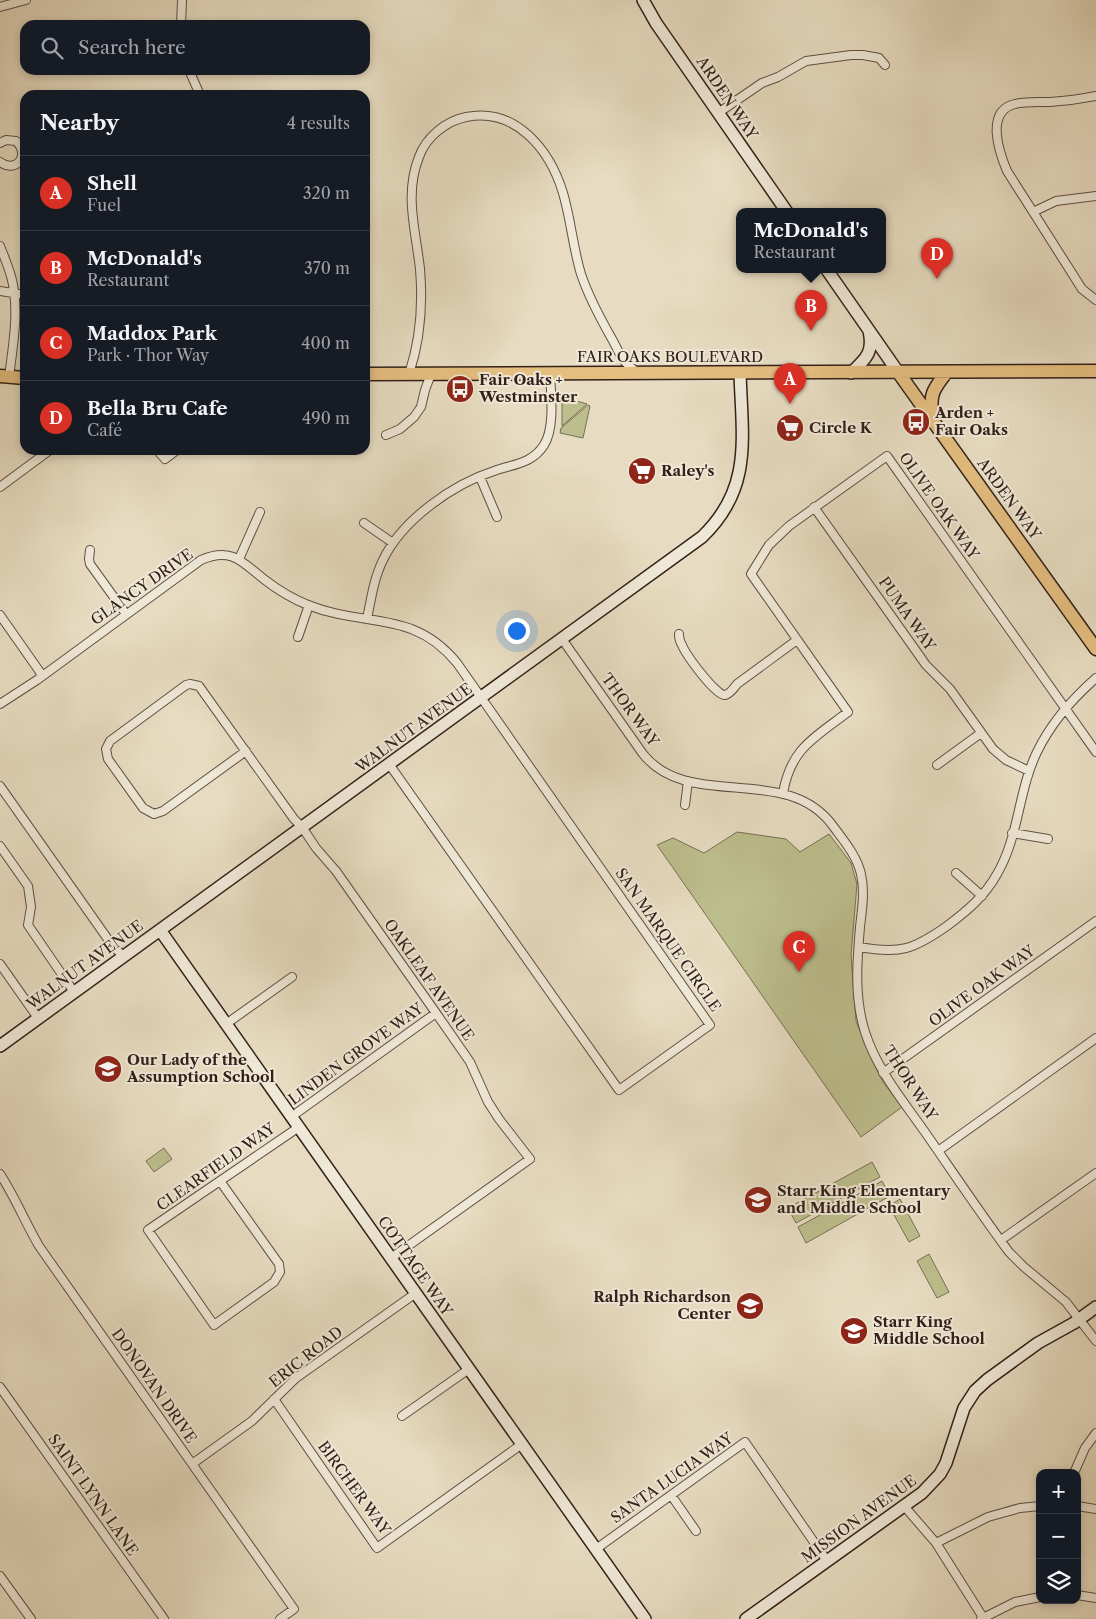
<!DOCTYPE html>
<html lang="en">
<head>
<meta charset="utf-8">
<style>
	:root { --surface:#171b24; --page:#242831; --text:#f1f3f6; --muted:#9ea1a6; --line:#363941; --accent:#d93025 }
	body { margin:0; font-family:"Libre Caslon Text",serif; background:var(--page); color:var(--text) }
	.controls { position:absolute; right:15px; bottom:15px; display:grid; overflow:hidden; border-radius:10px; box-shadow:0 2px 8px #0003 }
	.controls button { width:45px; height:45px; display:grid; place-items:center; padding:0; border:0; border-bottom:1px solid var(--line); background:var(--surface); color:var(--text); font:25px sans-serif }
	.you { position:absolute; left:516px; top:630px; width:18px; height:18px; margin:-12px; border:4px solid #fff; border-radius:50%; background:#1a73e8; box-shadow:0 0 0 8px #1a73e833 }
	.badge { display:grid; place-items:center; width:32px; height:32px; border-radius:50%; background:var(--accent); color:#fff; font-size:16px; font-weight:700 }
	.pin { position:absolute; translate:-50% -41px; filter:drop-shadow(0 1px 2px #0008) }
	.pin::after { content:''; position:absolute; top:26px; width:18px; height:15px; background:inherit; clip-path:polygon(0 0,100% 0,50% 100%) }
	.popup { position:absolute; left:736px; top:208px; width:150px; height:65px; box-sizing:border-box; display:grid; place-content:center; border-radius:10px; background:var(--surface); filter:drop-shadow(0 1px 4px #0005); font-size:16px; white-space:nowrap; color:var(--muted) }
	.popup b { font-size:19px; color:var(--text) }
	.popup::after { content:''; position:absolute; left:50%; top:100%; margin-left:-10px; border:10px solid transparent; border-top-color:var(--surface) }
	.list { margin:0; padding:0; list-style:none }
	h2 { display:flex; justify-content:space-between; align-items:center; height:65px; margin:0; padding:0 20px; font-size:21px }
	h2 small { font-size:16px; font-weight:400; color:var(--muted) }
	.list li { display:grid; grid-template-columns:32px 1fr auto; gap:15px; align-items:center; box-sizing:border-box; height:75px; padding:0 20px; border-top:1px solid var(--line) }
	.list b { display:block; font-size:19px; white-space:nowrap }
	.list p { margin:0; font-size:16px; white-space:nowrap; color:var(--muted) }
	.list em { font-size:16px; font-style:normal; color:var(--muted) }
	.icon { flex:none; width:28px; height:28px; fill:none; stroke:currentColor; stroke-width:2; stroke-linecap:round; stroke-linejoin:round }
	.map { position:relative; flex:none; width:1096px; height:1619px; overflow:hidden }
	.search { position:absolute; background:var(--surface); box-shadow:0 2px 8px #0003; left:20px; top:20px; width:350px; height:55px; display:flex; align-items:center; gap:12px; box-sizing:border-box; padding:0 18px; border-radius:15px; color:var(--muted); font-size:19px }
	.panel { position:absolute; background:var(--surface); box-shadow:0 2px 8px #0003; left:20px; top:90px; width:350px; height:365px; border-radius:15px }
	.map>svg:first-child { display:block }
	.green { fill:#bdbe8d; stroke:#786f53 }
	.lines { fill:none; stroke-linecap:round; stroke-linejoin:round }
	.street-casing { stroke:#5f4f43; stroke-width:10 }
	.secondary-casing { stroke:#322019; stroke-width:14 }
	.primary-casing { stroke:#322019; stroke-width:15 }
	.street { stroke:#efe8d7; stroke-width:8 }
	.secondary { stroke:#efe8d7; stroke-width:11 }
	.primary { stroke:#e4be80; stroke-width:12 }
	.labels { text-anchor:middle; stroke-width:4; stroke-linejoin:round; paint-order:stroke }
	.street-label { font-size:15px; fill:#322019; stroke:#efe8d7 }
	.poi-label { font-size:15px; font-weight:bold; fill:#322019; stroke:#efe8d7; text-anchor:start }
</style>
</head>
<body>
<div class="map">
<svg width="1096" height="1619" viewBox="0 0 1096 1619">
	<rect width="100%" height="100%" fill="#e7dcc1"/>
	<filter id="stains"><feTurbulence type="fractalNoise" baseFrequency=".004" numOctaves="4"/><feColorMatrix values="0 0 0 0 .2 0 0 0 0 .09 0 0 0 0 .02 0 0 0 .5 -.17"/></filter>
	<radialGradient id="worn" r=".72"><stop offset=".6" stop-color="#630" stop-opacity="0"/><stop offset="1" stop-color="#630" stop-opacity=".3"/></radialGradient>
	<path class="green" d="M562 397 587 404 562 426Z
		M588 405 590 406 583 438 560 433 561 428Z
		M737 832 786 839 800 852 829 834 851 863 857 884 851 955 856 1021 871 1058 883 1082 902 1107 861 1137 657 845 673 838 704 853Z
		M164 1148 172 1159 154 1172 146 1161Z
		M872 1162 880 1177 796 1223 788 1208Z
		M882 1181 890 1196 806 1243 798 1227Z
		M900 1199 920 1236 909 1242 889 1206Z
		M929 1254 949 1292 937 1298 917 1261Z"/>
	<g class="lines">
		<defs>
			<path id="street" d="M0 7 26 0
				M181 25 182 0
				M189 70 200 95
				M1096 96C1081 99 1065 101 1050 102 1038 102 1026 101 1015 104 985 111 999 152 1007 171L1082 289 1096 300
				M718 113 762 83 778 77 806 61 851 55H863L879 58 885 65
				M0 143 6 140 16 141C31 155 16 174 0 162
				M1033 212 1056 201 1096 196
				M0 246C4 256 8 266 11 276 20 308 13 345 9 377
				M0 291 25 295
				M409 374C420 341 423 304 420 269 416 232 404 194 419 157 426 137 446 121 466 117 516 107 550 150 563 193 571 220 573 248 581 274 589 298 600 318 612 339 616 346 620 356 625 362 629 366 633 369 637 372
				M386 435 400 429 414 417 421 407 425 390 431 374
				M157 450 165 459 177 450
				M480 477 497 517
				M0 487 50 450
				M814 507 926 665 950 689 993 749 1006 760 1029 771
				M364 523 393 543
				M90 550 89 559 90 564 126 614
				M239 559 260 512
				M0 615 42 675
				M367 619C371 599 374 578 383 560 402 520 453 484 494 471 513 464 532 464 544 445 555 428 551 394 550 374
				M679 634C679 638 680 642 682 645 686 655 716 696 725 695 730 694 734 688 737 684L797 640
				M298 637 309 605
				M562 639 643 754C689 812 787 762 833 826 844 841 857 856 861 874 865 892 862 909 860 927 857 962 854 997 865 1032 877 1070 904 1102 927 1135 954 1174 981 1214 1009 1252L1024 1267 1066 1302 1096 1341
				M0 704 37 680 201 560C232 546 243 563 265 580 278 590 293 599 308 605 365 628 413 609 457 663L710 1025 619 1090 389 764
				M246 751 163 811 154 814 143 808 108 759 106 749 110 741 186 685 190 684 199 686 294 819 302 827 316 848 336 871 436 1013 470 1062 488 1102 499 1119 530 1159 391 1258
				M937 765 981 733
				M0 786 112 945 123 956
				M783 793C791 748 814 738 848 712L751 574 769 545 789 526 887 456 1096 752
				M685 805 688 781
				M1012 833 1048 839
				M0 846 28 886 31 907 28 925 74 992
				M956 873 982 896
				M859 947C900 954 913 950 947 926 967 911 985 896 997 874 1019 837 1018 791 1037 752 1051 723 1072 699 1096 678
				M0 964 38 1018
				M226 1024 292 977
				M883 1073 1096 921
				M291 1117 436 1013
				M938 1151 1096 1038
				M0 1174C15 1197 25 1222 39 1246L294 1609 280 1619
				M220 1181 279 1264 280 1272 274 1282 214 1325 148 1230 299 1127
				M1001 1240 1096 1173
				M0 1387 164 1619
				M274 1399 377 1548 522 1444
				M402 1416 469 1369
				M192 1464 252 1421 296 1378 416 1293
				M1074 1473 1085 1448 1096 1433
				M671 1495 696 1531
				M904 1506 936 1543 984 1619
				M1077 1506 1096 1509
				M936 1543 988 1517 1020 1508 1040 1506
				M596 1549 745 1442 827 1561
				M0 1576 31 1619
				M1077 1595 1096 1598
				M981 1619 1015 1602 1040 1597"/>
			<path id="secondary" d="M643 0 656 23 787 212
				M827 270 898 372
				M851 373C866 359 874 352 869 331
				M160 930 645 1619
				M0 1046 702 537C753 488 742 438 740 373
				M746 1619 922 1493 940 1474 946 1463 964 1408 975 1391 987 1380 1038 1343 1074 1323 1096 1307"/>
			<path id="primary" d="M898 372 1096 649
				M365 374 1096 371
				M0 376 25 378
				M933 419C929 396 932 390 947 372"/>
		</defs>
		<use href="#street" class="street-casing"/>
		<use href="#secondary" class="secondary-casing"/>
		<use href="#primary" class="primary-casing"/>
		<use href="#street" class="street"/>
		<use href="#secondary" class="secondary"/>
		<use href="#primary" class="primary"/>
	</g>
	<defs>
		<symbol id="bus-disc" viewBox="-11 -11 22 22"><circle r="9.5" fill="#8f2418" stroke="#efe8d7"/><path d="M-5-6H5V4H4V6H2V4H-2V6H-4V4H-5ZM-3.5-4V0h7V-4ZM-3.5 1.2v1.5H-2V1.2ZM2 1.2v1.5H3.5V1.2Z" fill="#fff"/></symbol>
		<symbol id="supermarket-disc" viewBox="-11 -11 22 22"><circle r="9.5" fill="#8f2418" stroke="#efe8d7"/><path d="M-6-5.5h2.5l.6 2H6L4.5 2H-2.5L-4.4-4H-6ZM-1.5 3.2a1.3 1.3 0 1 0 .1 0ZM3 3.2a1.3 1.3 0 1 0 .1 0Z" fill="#fff"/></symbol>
		<symbol id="school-disc" viewBox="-11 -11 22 22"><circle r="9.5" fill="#8f2418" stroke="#efe8d7"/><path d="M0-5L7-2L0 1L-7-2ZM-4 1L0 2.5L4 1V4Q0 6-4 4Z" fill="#fff"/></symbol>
	</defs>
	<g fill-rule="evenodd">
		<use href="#bus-disc" x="444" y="373" width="32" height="32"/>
		<use href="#bus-disc" x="900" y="406" width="32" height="32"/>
		<use href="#supermarket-disc" x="774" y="412" width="32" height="32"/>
		<use href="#supermarket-disc" x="626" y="455" width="32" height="32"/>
		<use href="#school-disc" x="92" y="1053" width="32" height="32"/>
		<use href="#school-disc" x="742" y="1184" width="32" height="32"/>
		<use href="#school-disc" x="734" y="1290" width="32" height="32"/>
		<use href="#school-disc" x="838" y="1315" width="32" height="32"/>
	</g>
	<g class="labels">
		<g class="street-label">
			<text transform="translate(727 98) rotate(56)" y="5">ARDEN WAY</text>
			<text x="670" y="362">FAIR OAKS BOULEVARD</text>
			<text transform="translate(1009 499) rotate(54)" y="5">ARDEN WAY</text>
			<text transform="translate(939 506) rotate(55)" y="5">OLIVE OAK WAY</text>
			<text transform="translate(142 587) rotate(-35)" y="5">GLANCY DRIVE</text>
			<text transform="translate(907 614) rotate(55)" y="5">PUMA WAY</text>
			<text transform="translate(630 710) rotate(54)" y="5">THOR WAY</text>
			<text transform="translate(414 728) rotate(-36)" y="5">WALNUT AVENUE</text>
			<text transform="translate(668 940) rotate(55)" y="5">SAN MARQUE CIRCLE</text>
			<text transform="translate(85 965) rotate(-36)" y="5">WALNUT AVENUE</text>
			<text transform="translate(429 980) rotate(55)" y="5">OAKLEAF AVENUE</text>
			<text transform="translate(982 986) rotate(-36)" y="5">OLIVE OAK WAY</text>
			<text transform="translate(356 1054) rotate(-36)" y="5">LINDEN GROVE WAY</text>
			<text transform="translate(910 1083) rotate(57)" y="5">THOR WAY</text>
			<text transform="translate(216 1167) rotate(-35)" y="5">CLEARFIELD WAY</text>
			<text transform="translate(415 1266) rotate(55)" y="5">COTTAGE WAY</text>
			<text transform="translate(306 1357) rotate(-38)" y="5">ERIC ROAD</text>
			<text transform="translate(154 1386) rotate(55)" y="5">DONOVAN DRIVE</text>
			<text transform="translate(672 1478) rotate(-35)" y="5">SANTA LUCIA WAY</text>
			<text transform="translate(354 1488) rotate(54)" y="5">BIRCHER WAY</text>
			<text transform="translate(93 1495) rotate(55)" y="5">SAINT LYNN LANE</text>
			<text transform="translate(859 1519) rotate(-36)" y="5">MISSION AVENUE</text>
		</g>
		<g class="poi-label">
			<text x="479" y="385">Fair Oaks +<tspan x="479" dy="17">Westminster</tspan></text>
			<text x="935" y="418">Arden +<tspan x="935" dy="17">Fair Oaks</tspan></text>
			<text x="809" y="433">Circle K</text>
			<text x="661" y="476">Raley's</text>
			<text x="127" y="1065">Our Lady of the<tspan x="127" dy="17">Assumption School</tspan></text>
			<text x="777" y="1196">Starr King Elementary<tspan x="777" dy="17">and Middle School</tspan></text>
			<text x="731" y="1302" text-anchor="end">Ralph Richardson<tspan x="731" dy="17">Center</tspan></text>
			<text x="873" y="1327">Starr King<tspan x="873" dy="17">Middle School</tspan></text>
		</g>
	</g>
	<rect width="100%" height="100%" filter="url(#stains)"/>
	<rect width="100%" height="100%" fill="url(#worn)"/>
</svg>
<div class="controls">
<button>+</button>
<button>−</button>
<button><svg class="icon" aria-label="layers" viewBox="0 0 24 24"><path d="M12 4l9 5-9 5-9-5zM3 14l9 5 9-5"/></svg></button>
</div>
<div class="you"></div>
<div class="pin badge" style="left:790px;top:404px">A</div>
<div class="pin badge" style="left:811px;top:331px">B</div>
<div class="popup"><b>McDonald's</b>Restaurant</div>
<div class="pin badge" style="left:799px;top:972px">C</div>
<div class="pin badge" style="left:937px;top:279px">D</div>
<div class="search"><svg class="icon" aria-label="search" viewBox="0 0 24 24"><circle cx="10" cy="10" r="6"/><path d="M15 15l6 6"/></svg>Search here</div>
<section class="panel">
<h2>Nearby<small>4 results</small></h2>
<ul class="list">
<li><span class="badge">A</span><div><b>Shell</b><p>Fuel</p></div><em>320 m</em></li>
<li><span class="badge">B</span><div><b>McDonald's</b><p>Restaurant</p></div><em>370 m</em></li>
<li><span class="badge">C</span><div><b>Maddox Park</b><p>Park · Thor Way</p></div><em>400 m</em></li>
<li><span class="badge">D</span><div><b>Bella Bru Cafe</b><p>Café</p></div><em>490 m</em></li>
</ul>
</section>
</div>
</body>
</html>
